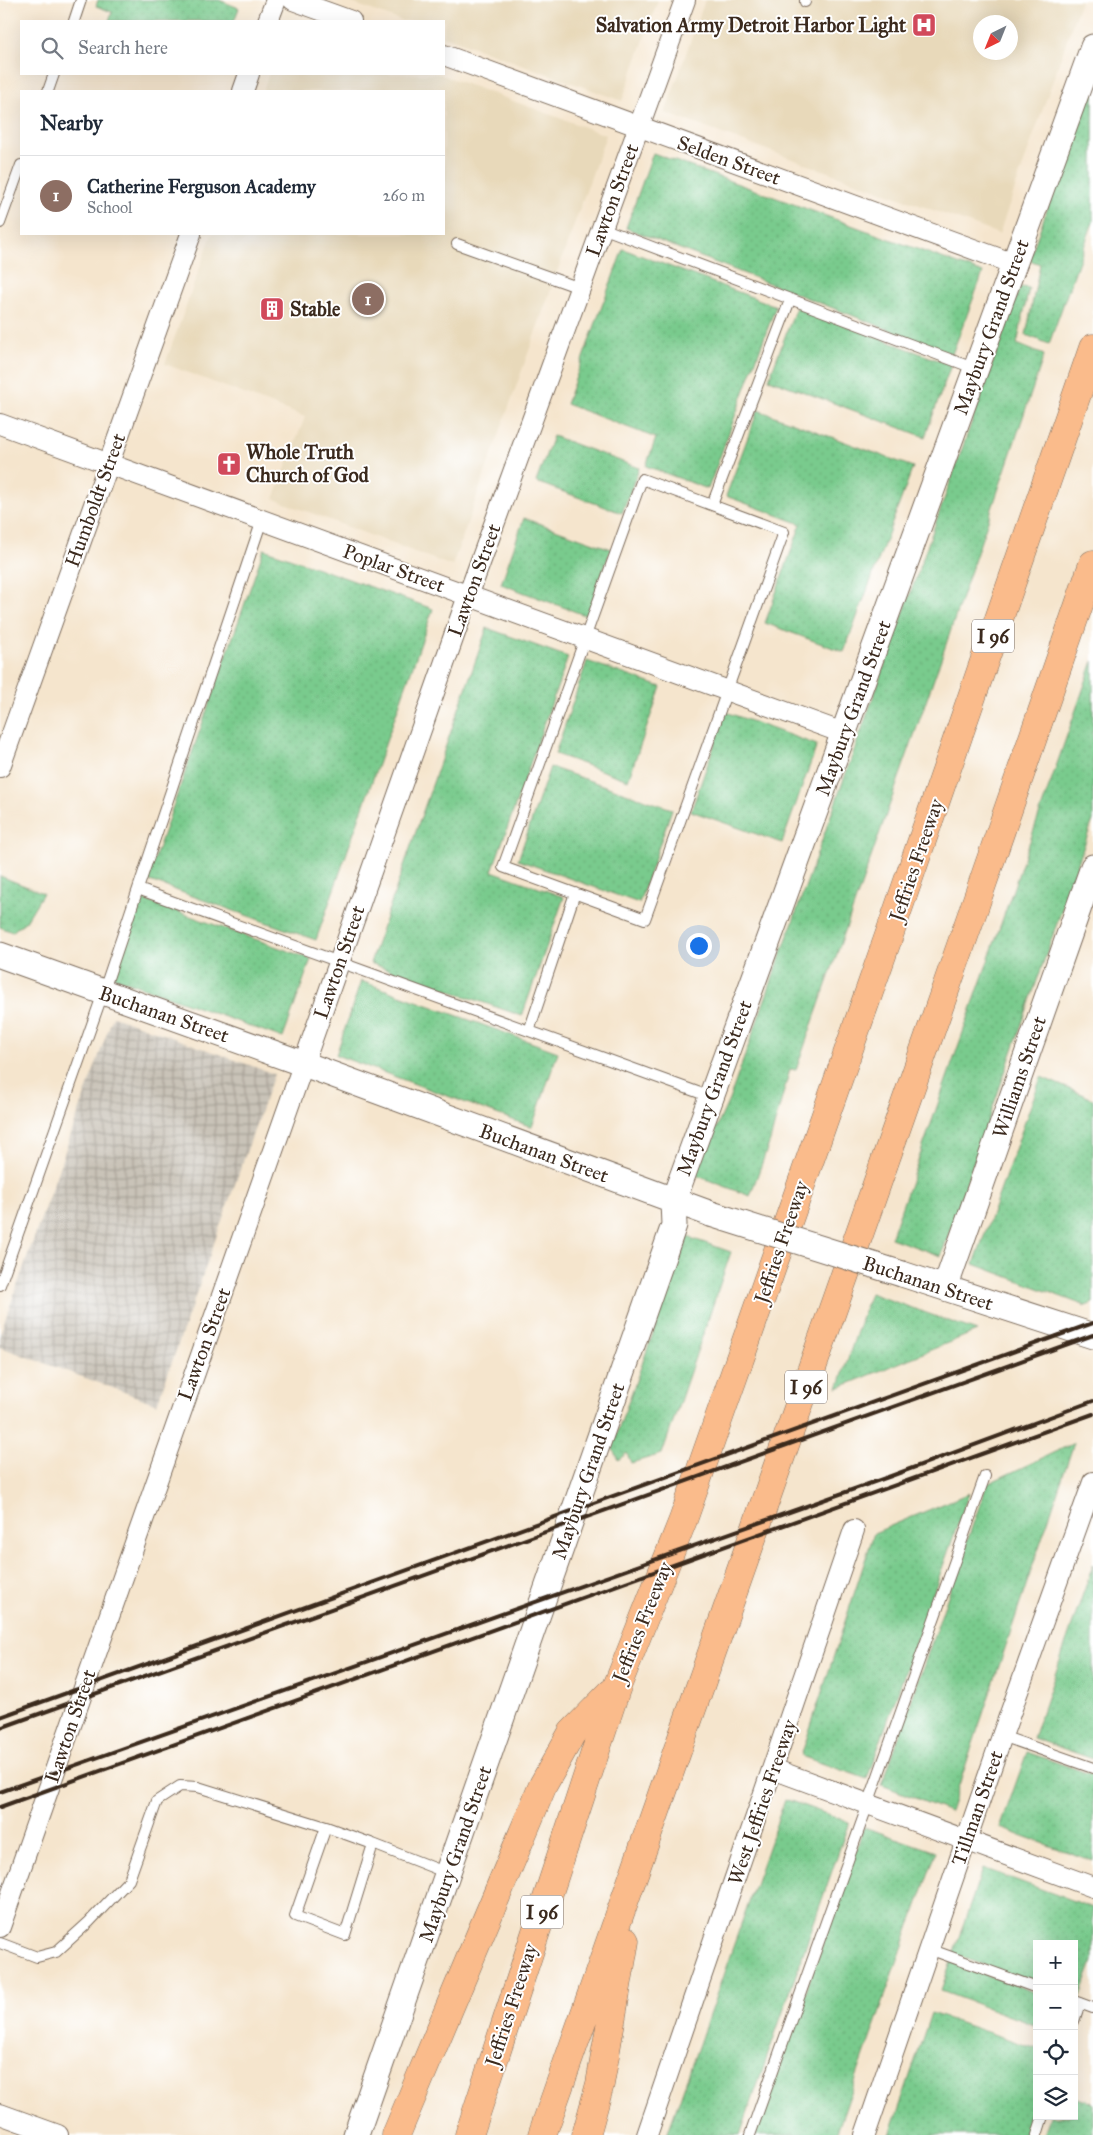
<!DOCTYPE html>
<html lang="en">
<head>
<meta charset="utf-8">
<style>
	:root { --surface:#fff; --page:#f2f2f3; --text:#1f2937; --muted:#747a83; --line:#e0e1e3; --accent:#db2777 }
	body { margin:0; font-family:"IM FELL Great Primer",serif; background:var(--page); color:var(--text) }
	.controls { position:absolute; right:15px; bottom:15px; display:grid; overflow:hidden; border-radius:0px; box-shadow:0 5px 20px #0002 }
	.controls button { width:45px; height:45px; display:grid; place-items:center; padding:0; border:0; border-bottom:1px solid var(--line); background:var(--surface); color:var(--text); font:25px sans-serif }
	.compass { position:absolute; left:973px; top:15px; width:45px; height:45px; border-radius:50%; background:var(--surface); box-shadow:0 5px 20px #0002; rotate:223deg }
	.you { position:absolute; left:698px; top:945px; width:18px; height:18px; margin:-12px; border:4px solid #fff; border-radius:50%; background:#1a73e8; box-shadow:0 0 0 8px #1a73e833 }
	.badge { display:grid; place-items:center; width:32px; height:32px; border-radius:50%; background:var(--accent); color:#fff; font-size:16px; font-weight:700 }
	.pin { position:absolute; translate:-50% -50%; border:2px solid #fff; box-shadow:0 1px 5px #0006 }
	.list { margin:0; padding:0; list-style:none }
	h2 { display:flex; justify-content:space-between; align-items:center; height:65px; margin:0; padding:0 20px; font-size:21px }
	h2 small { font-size:16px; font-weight:400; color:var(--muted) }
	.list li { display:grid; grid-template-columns:32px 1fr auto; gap:15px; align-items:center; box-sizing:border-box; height:80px; padding:0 20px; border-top:1px solid var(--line) }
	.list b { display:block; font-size:19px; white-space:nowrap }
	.list p { margin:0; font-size:16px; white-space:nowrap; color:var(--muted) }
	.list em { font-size:16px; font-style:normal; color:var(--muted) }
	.icon { flex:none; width:28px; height:28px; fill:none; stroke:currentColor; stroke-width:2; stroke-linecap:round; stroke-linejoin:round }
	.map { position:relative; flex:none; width:1093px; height:2135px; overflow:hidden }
	.search { position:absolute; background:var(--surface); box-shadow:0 5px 20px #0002; left:20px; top:20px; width:425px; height:55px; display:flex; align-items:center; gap:12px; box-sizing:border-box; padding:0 18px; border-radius:0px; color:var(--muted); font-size:19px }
	.panel { position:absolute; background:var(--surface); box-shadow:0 5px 20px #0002; left:20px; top:90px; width:425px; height:145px; border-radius:0px }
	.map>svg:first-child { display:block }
	.built { fill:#e8d9ba; fill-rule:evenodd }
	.industrial { fill:url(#industrial-grid) }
	.grass { fill:url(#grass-dots); stroke:#5a7a56 }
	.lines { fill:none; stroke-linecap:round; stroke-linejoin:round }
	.service-casing { stroke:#7c6b5b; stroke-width:12 }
	.minor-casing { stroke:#7c6b5b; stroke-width:22 }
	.tertiary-casing { stroke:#7c6b5b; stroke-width:27 }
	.motorway-casing { stroke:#7c6b5b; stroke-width:29 }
	.service { stroke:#fff; stroke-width:10 }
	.minor { stroke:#fff; stroke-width:20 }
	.tertiary { stroke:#fff; stroke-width:25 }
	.motorway { stroke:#fabb8b; stroke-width:28 }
	.rail { stroke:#3b2a1e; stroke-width:4 }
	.tertiary-bridge-casing { stroke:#7c6b5b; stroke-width:27; stroke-linecap:butt }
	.tertiary-bridge { stroke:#fff; stroke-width:25 }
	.labels { text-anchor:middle; stroke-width:4; stroke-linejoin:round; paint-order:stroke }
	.shield { fill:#fff; stroke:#766a62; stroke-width:1 }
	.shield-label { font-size:19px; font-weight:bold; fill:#3b2a1e }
	.poi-label { font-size:20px; font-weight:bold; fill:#3b2a1e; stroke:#fff; text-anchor:start }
	.street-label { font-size:20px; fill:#3b2a1e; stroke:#fff }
</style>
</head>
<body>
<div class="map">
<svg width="1093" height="2135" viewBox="0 0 1093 2135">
	<defs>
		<pattern id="industrial-grid" width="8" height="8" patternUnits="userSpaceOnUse" patternTransform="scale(1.25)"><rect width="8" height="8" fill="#c9c3b8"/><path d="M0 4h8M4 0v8" fill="none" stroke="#a49f95"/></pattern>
		<pattern id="grass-dots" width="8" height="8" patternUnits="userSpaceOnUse" patternTransform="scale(1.25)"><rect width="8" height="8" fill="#79cb8d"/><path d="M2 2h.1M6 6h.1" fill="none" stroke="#6aae79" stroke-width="1.8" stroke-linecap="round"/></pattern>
	</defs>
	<rect width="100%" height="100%" fill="#fff"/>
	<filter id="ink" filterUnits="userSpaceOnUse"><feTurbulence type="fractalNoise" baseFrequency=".02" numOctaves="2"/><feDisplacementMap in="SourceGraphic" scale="10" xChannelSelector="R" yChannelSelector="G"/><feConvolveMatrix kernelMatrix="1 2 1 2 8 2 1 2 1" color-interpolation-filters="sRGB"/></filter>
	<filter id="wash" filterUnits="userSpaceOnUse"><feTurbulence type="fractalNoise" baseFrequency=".0096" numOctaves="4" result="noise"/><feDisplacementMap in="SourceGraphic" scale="20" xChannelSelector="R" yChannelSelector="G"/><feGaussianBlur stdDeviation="1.12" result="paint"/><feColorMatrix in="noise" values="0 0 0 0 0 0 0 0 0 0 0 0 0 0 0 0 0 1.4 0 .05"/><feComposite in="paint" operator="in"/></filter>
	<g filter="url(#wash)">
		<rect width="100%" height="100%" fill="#f5e5cd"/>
		<path class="built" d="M344 0H658L622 101 444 36V21H402Z
			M705 0H1081L999 234 665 113ZM980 22H1010V52H980Z
			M269 74H439L606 135 452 566 274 499 305 417 165 364 212 234H444V91H263Z"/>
		<path class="industrial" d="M113 1016 274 1074 157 1404 0 1347V1334Z"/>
		<path class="grass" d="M98 0H219L239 8 234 21H109L112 12 96 6Z
			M1093 80V222L1049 344 1026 335 1040 264 1029 260Z
			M653 153 983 273 952 354 626 228Z
			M623 249 776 306 708 489 646 466 656 438 566 404Z
			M1020 287 1029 288 1017 344 1044 355 941 659 796 1070 790 1069 770 1141 750 1196 695 1175 729 1100Z
			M796 307 951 365 925 437 769 379Z
			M758 410 913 467 844 652 765 623 801 524 726 496Z
			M553 436 639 468 622 513 536 482Z
			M524 518 611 549 587 616 501 584Z
			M264 549 433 609 316 940 147 880Z
			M487 628 568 657 492 871 564 897 522 1016 370 963Z
			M587 661 661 687 628 780 555 754Z
			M1093 661V820L941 1256 891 1238Z
			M726 712 817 745 782 843 691 811Z
			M550 767 672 809 639 903 518 860Z
			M0 876 43 893 26 921 12 932 0 927Z
			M142 899 311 959 283 1038 114 977Z
			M361 981 558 1052 532 1127 336 1055Z
			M1041 1077 1093 1099V1303L1086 1306 974 1264Z
			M688 1237 731 1252 662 1454 631 1463 627 1453 618 1460 612 1447Z
			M870 1293 977 1331 838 1388Z
			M1074 1443 950 1812 882 1785 987 1484Z
			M969 1493 867 1779 801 1756 874 1533Z
			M1093 1565V1759L1033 1738Z
			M1027 1752 1093 1775V1861L1000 1828Z
			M785 1799 849 1822 740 2135H667Z
			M864 1827 936 1852 836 2135H755Z
			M983 1868 1093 1908V1961L1079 1999 1074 1998V1944H1037V1984L953 1954Z
			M951 1962 1037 1993V2026L941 1991Z
			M931 2013 1037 2049V2115L1030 2135H890Z
			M1074 2097 1093 2103V2135H1044L1050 2116H1074Z"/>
	</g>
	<g filter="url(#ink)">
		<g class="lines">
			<defs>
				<path id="service" d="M805 2V0
					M74 21 81 0
					M48 91 54 74
					M0 223 21 165
					M602 228 976 369
					M457 244 580 288
					M642 479 784 532 645 919 503 867Z
					M712 505 790 300
					M138 889 711 1097
					M529 1031 575 893
					M0 1285 103 993 262 520
					M1002 1736 1093 1768
					M326 1827 373 1844
					M0 1943 37 1957 56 1952 89 1922 129 1880 157 1801 180 1786 198 1787 326 1827 295 1916 345 1935 373 1844 447 1873
					M929 1949 1037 1988
					M1074 2001 1093 2008
					M1074 2021 1080 2003
					M750 2135 985 1476
					M1037 2135 1043 2116"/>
				<path id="minor" d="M293 0 351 21
					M268 21 276 0
					M444 55 1014 264
					M243 91 249 74
					M0 424 843 733
					M0 767 191 234
					M773 1769 1093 1887
					M0 1927 468 596 685 0
					M0 2114 58 2135
					M647 2135 854 1530
					M865 2135 1002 1736 1093 1482"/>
				<path id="tertiary" d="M0 955 304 1064 711 1214
					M902 1274 1093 1336
					M945 1288 1093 867
					M356 2135 674 1225 673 1202 1093 47"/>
				<path id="motorway" d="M396 2135 543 1785 572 1733 611 1693
					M469 2135 616 1689 683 1520 893 924 1093 348
					M542 2135 973 911 1093 564
					M586 2135 600 2084 625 1941"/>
			</defs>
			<use href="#service" class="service-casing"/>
			<use href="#minor" class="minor-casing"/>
			<use href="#tertiary" class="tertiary-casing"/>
			<use href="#motorway" class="motorway-casing"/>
			<use href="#service" class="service"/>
			<use href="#minor" class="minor"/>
			<use href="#tertiary" class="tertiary"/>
			<use href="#motorway" class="motorway"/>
			<path class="rail" d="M0 1717 1093 1323
				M0 1728 1093 1335
				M0 1792 891 1476 1093 1401
				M0 1807 1093 1414"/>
			<defs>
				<path id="tertiary-bridge" d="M711 1214 902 1274"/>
			</defs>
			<use href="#tertiary-bridge" class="tertiary-bridge-casing"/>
			<use href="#tertiary-bridge" class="tertiary-bridge"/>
		</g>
	</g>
	<defs>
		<symbol id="hospital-square" viewBox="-11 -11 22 22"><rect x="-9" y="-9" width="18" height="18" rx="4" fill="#d1495b" stroke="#fff"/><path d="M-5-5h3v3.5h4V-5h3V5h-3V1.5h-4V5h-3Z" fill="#fff"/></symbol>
		<symbol id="building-square" viewBox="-11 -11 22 22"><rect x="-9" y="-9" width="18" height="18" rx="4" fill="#d1495b" stroke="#fff"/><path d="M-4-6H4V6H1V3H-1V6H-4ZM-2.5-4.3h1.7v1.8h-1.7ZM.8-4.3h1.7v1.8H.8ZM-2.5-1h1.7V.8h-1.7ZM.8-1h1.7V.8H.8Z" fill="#fff"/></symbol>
		<symbol id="church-square" viewBox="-11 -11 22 22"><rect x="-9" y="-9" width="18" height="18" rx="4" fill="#d1495b" stroke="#fff"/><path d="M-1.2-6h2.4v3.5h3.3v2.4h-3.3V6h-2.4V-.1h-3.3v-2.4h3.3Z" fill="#fff"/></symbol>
	</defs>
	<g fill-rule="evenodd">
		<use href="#hospital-square" x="910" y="11" width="28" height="28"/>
		<use href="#building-square" x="258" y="295" width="28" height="28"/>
		<use href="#church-square" x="215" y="450" width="28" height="28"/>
	</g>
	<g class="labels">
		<g class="shield">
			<rect x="972" y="619.5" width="42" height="33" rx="4"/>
			<rect x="785" y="1370.5" width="42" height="33" rx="4"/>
			<rect x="521" y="1895.5" width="42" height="33" rx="4"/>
		</g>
		<g class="shield-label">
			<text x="993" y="643">I 96</text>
			<text x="806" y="1394">I 96</text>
			<text x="542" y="1919">I 96</text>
		</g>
		<g class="poi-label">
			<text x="906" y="32" text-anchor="end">Salvation Army Detroit Harbor Light</text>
			<text x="290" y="316">Stable</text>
			<text x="246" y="459">Whole Truth<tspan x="246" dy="23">Church of God</tspan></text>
		</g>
		<g class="street-label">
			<text transform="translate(729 160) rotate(20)" y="7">Selden Street</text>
			<text transform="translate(612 200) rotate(-70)" y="7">Lawton Street</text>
			<text transform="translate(991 327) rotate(-70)" y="7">Maybury Grand Street</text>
			<text transform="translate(95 500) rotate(-70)" y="7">Humboldt Street</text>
			<text transform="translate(394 568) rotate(20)" y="7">Poplar Street</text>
			<text transform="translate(474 580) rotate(-70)" y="7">Lawton Street</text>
			<text transform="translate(853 708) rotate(-70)" y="7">Maybury Grand Street</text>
			<text transform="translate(916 860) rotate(-71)" y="7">Jeffries Freeway</text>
			<text transform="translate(339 962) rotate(-71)" y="7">Lawton Street</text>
			<text transform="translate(164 1014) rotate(19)" y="7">Buchanan Street</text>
			<text transform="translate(1019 1077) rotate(-71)" y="7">Williams Street</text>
			<text transform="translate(714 1088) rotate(-70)" y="7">Maybury Grand Street</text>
			<text transform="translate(544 1153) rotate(20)" y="7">Buchanan Street</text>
			<text transform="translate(781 1242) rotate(-71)" y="7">Jeffries Freeway</text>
			<text transform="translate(928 1283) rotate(18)" y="7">Buchanan Street</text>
			<text transform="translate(204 1344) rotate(-70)" y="7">Lawton Street</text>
			<text transform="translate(588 1471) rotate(-71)" y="7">Maybury Grand Street</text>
			<text transform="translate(642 1622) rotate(-68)" y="7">Jeffries Freeway</text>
			<text transform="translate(70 1726) rotate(-71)" y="7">Lawton Street</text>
			<text transform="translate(762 1802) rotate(-71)" y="7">West Jeffries Freeway</text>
			<text transform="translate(977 1808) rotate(-71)" y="7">Tillman Street</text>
			<text transform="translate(455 1854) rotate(-71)" y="7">Maybury Grand Street</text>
			<text transform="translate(511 2005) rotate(-72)" y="7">Jeffries Freeway</text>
		</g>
	</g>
</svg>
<div class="controls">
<button>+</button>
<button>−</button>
<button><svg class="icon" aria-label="locate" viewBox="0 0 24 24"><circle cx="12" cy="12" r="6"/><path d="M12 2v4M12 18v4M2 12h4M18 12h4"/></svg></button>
<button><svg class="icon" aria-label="layers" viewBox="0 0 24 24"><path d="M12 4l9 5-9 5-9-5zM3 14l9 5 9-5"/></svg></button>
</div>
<svg class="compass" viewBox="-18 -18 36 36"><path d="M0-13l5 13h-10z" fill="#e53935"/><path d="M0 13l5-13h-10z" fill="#747a83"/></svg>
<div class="you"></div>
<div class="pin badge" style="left:368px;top:299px;background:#8d6e63">1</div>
<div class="search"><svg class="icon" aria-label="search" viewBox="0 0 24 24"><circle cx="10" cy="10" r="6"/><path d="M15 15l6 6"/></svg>Search here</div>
<section class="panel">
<h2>Nearby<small></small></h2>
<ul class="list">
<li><span class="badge" style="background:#8d6e63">1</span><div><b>Catherine Ferguson Academy</b><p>School</p></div><em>260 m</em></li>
</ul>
</section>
</div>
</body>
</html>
